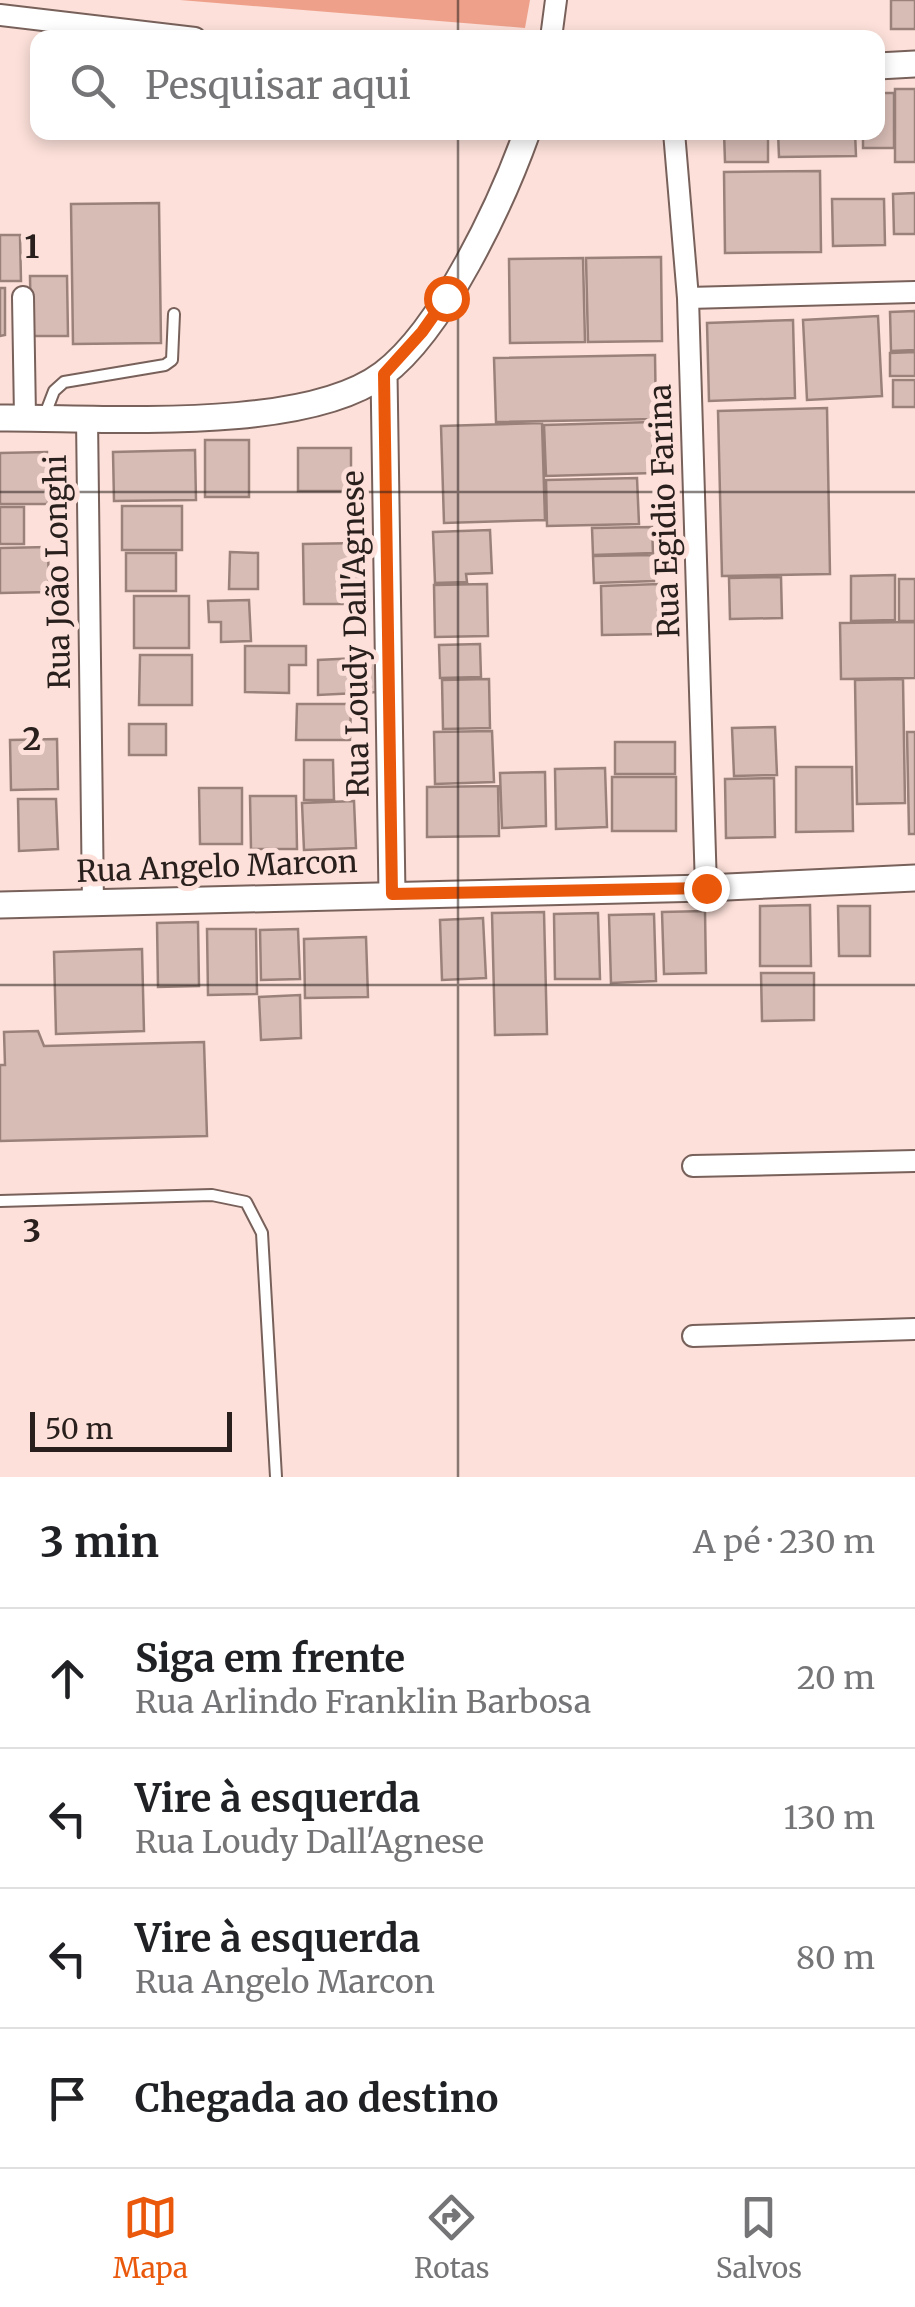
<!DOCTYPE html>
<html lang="pt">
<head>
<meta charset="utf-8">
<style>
	:root { --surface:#fff; --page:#f2f2f2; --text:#202124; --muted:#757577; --line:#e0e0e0; --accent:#ea580c }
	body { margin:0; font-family:Merriweather,serif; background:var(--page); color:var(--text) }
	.scale { position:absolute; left:30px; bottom:25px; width:202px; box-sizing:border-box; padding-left:10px; border:5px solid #29201d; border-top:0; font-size:28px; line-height:35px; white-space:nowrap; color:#29201d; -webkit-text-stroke:8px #fce0d9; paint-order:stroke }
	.stop { position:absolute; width:30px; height:30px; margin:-22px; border:8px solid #ea580c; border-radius:50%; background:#fff }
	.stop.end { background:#ea580c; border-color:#fff; box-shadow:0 2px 10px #0008 }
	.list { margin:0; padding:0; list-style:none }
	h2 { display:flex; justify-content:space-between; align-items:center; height:130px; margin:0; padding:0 40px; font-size:42px }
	h2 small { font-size:32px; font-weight:400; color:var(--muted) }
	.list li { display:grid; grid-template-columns:65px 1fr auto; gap:30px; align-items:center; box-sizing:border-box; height:140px; padding:0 40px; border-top:2px solid var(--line) }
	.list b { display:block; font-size:38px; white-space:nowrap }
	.list p { margin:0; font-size:32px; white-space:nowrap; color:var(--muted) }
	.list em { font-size:32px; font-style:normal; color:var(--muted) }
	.icon { flex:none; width:55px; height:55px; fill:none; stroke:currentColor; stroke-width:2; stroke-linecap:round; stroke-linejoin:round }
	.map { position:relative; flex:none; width:915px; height:1477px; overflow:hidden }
	.search { position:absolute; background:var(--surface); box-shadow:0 5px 15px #0003; left:30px; right:30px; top:30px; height:110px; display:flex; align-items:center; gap:25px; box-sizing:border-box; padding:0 35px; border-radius:20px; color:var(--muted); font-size:38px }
	.sheet { height:690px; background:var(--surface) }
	nav { display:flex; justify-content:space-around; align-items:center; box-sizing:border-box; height:140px; border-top:2px solid var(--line); background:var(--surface); font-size:28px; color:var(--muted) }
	nav a { display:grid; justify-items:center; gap:5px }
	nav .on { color:var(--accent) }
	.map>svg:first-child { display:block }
	.green { fill:#eea08a }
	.building { fill:#d7bcb5; stroke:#9a827b; stroke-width:2.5 }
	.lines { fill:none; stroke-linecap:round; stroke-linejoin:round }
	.service-casing { stroke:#78615a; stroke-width:14 }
	.minor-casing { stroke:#78615a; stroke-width:24 }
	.tertiary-casing { stroke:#78615a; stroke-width:29 }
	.service { stroke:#fff; stroke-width:10 }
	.minor { stroke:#fff; stroke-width:20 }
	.tertiary { stroke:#fff; stroke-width:25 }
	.route { stroke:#ea580c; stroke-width:12 }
	.grid { fill:none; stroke:#29201d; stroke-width:2.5; stroke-opacity:0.55 }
	.labels { text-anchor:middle; stroke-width:10; stroke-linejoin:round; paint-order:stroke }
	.street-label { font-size:30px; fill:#29201d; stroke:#fce0d9 }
	.grid-label { font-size:32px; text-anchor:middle; font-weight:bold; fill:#29201d; stroke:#fce0d9; stroke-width:10; stroke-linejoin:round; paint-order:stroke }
</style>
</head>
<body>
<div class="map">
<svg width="915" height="1477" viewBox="0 0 915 1477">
	<rect width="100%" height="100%" fill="#fce0d9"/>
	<path class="green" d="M180 0H530L525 28Z"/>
	<path class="building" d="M891 0H915V29H891Z
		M895 89H915V162H895Z
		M878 93H894V148H863V132H878Z
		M724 132H768V162H725Z
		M778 132H855L856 156 779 157Z
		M820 171 821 252 725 253 724 172Z
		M915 193V234H894L893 194Z
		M832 199H884L885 245 833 246Z
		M159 203 161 343 73 344 71 204Z
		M0 235H20L21 281H0Z
		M661 257 662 341 588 342 586 258Z
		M583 258 585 342 510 343 509 259Z
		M30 276H67L68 336H31Z
		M0 288H5V335L0 336Z
		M915 311V350L891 351 890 312Z
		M878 316 882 396 807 400 803 320Z
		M793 320 795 398 709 401 707 323Z
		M915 352V376H890V353Z
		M655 355 656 419 496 422 494 358Z
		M893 380H915V407H893Z
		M827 408 830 574 722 576 718 411Z
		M652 422 654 473 546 476 544 425Z
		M542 423 545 520 444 523 441 426Z
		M205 440H249V497H205Z
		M298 448H351V491H298Z
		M195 450 196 500 114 501 113 452Z
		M47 452 48 504H0V453Z
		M637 478 639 524 547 526 546 480Z
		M122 506H182V550H122Z
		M0 507H24V544H0Z
		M652 527 653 553 593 555 592 528Z
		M490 530 492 573 466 574 467 582 435 583 433 532Z
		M360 543 361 604H304L303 544Z
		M48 547 49 592 0 593V548Z
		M230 552 258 553V589H229Z
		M126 553H176V591H126Z
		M653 555 654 581 594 583 593 556Z
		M895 575V620L851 621V576Z
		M781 577 782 618 730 619 729 578Z
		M899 579H915V621H899Z
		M487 584 488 636 435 637 434 585Z
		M659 584 660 634 602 635 601 586Z
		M134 596H189V648H134Z
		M249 600 251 641 221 642V622H209L208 601Z
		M915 622V678L841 679 840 623Z
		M480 644 481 677 440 678 439 645Z
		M245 646H306V665H289V693L245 692Z
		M140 655H192V705H139Z
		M378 657V692L318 695V660Z
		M489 679 490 728 443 729 442 680Z
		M903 679 905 803 857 804 855 680Z
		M297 704H351L350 740H296Z
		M129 724H166V755H129Z
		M775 727 777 775 734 776 732 728Z
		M492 731 494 782 435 784 434 732Z
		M907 732H915V834H909Z
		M57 739 58 789 11 790 10 740Z
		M615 742H675V774H615Z
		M304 760H333L334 800H304Z
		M796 767H852L853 831 796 832Z
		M605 768 607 827 556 829 555 769Z
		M545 772 546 826 502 828 500 773Z
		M612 777H676V831H612Z
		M774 778 775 837 726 838 725 779Z
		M498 786 499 836 427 837V787Z
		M199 788H242V844H200Z
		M250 796H296L297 849H251Z
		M18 799H56L58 849 19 851Z
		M354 801 356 848 304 850 302 803Z
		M810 905 811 966H760V906Z
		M838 906H870V956H839Z
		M705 911 706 973 664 974 662 912Z
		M544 912 547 1034 495 1035 492 913Z
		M598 913 600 979H555L554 914Z
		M654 914 656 981 611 983 609 915Z
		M483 918 486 978 442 980 440 920Z
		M198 922 199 986 158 987 157 923Z
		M207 929H256L257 994 208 995Z
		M298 929 300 979 261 980 260 930Z
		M366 937 368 997 305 998 304 939Z
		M142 949 144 1031 56 1034 54 952Z
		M761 973H814V1020L762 1021Z
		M300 995 301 1038 261 1040 259 997Z
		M38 1031 44 1046 204 1042 207 1136 0 1141V1065H5L4 1032Z"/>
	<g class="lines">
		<defs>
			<path id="service" d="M44 417 54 391 64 382 165 365 172 360 174 314
				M0 1201 212 1195 246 1202 262 1233 276 1477"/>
			<path id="minor" d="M0 15 195 38
				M551 38 556 0
				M674 132 688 298 706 888
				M23 297 25 417
				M688 298 915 292
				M87 418 93 904
				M693 1166 915 1161
				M693 1336 915 1329"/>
			<path id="tertiary" d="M878 66 915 64
				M384 374 392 894
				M0 418C100 417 303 434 383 374 443 329 502 202 527 132
				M0 905 706 888 915 878"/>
		</defs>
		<use href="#service" class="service-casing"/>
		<use href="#minor" class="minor-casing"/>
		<use href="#tertiary" class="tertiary-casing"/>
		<use href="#service" class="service"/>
		<use href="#minor" class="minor"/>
		<use href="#tertiary" class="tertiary"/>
	</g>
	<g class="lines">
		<path class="route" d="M446 298 422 332 384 374 392 894 706 888"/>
	</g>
	<path class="grid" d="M458 0V38M458 132V1477M0 492H915M0 985H915"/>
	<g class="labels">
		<g class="street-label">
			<text transform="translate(665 511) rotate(-92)" y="10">Rua Egidio Farina</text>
			<text transform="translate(58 572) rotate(-91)" y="10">Rua João Longhi</text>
			<text transform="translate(356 634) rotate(-91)" y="10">Rua Loudy Dall'Agnese</text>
			<text transform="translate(217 867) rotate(-2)" y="10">Rua Angelo Marcon</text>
		</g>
	</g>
	<g class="grid-label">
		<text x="32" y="258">1</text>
		<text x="32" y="750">2</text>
		<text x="32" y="1242">3</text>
	</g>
</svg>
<div class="scale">50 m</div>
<div class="stop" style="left:446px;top:298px"></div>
<div class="stop end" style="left:706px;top:888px"></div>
<div class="search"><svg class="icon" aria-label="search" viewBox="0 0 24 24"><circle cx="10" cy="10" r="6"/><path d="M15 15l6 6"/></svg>Pesquisar aqui</div>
</div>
<section class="sheet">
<h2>3 min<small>A pé · 230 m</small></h2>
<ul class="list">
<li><svg class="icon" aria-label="ahead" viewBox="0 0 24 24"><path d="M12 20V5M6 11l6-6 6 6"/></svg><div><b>Siga em frente</b><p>Rua Arlindo Franklin Barbosa</p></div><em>20 m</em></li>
<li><svg class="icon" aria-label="left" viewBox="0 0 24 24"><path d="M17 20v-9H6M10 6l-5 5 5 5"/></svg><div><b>Vire à esquerda</b><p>Rua Loudy Dall'Agnese</p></div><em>130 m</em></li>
<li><svg class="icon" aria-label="left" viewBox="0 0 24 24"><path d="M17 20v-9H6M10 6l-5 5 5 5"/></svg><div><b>Vire à esquerda</b><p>Rua Angelo Marcon</p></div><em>80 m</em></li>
<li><svg class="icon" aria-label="arrive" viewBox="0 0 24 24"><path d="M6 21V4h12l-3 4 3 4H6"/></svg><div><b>Chegada ao destino</b></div></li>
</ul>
</section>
<nav>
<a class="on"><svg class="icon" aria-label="map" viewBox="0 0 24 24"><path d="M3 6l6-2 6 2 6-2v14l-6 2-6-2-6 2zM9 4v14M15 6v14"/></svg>Mapa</a>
<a><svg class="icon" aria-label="directions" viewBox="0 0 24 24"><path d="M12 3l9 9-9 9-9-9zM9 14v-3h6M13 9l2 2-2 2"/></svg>Rotas</a>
<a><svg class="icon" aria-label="saved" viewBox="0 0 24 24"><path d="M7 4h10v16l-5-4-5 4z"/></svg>Salvos</a>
</nav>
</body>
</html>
